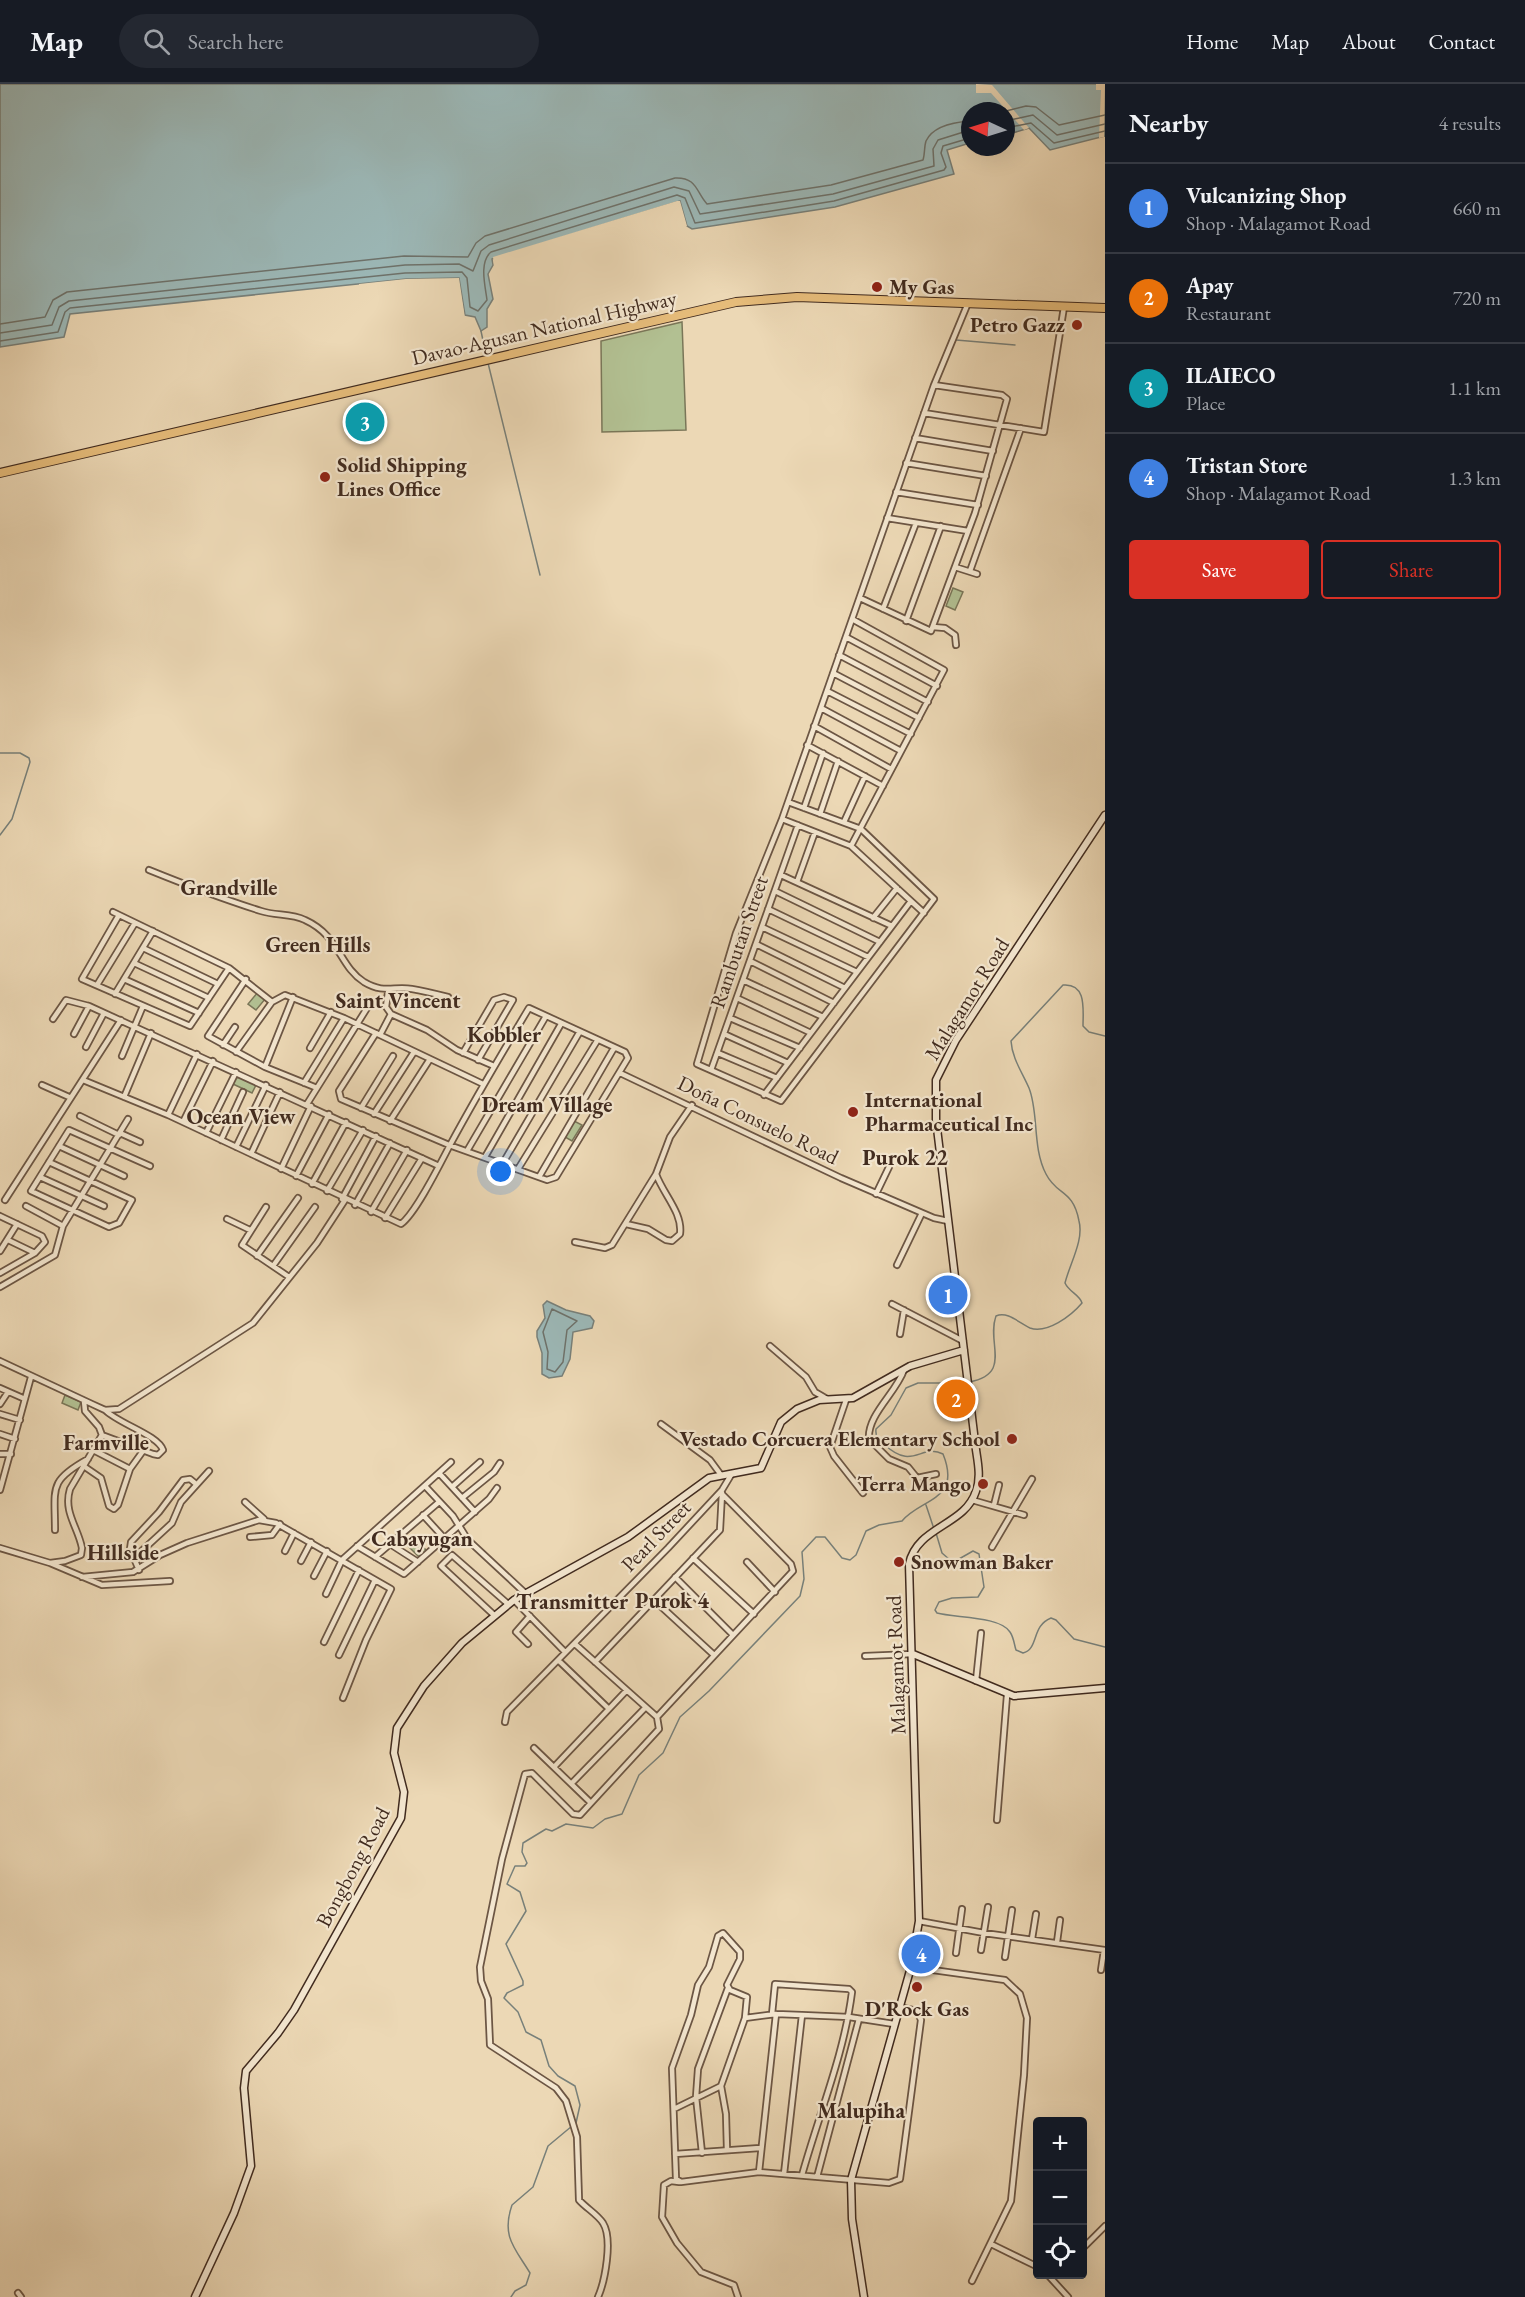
<!DOCTYPE html>
<html lang="en">
<head>
<meta charset="utf-8">
<style>
	:root { --surface:#171b24; --page:#242831; --text:#f1f3f6; --muted:#9ea1a6; --line:#363941; --accent:#d93025 }
	body { margin:0; font-family:"EB Garamond",serif; background:var(--page); color:var(--text) }
	.controls { position:absolute; right:18px; bottom:18px; display:grid; overflow:hidden; border-radius:6px; box-shadow:0 6px 24px #0002 }
	.controls button { width:54px; height:54px; display:grid; place-items:center; padding:0; border:0; border-bottom:2px solid var(--line); background:var(--surface); color:var(--text); font:30px sans-serif }
	.compass { position:absolute; left:961px; top:18px; width:54px; height:54px; border-radius:50%; background:var(--surface); box-shadow:0 6px 24px #0002; rotate:274deg }
	.you { position:absolute; left:501px; top:1088px; width:21px; height:21px; margin:-15px; border:4px solid #fff; border-radius:50%; background:#1a73e8; box-shadow:0 0 0 9px #1a73e833 }
	.badge { display:grid; place-items:center; width:39px; height:39px; border-radius:50%; background:var(--accent); color:#fff; font-size:20px; font-weight:700 }
	.pin { position:absolute; translate:-50% -50%; border:3px solid #fff; box-shadow:0 2px 6px #0006 }
	.list { margin:0; padding:0; list-style:none }
	h2 { display:flex; justify-content:space-between; align-items:center; height:78px; margin:0; padding:0 24px; font-size:26px }
	h2 small { font-size:20px; font-weight:400; color:var(--muted) }
	.list li { display:grid; grid-template-columns:39px 1fr auto; gap:18px; align-items:center; box-sizing:border-box; height:90px; padding:0 24px; border-top:2px solid var(--line) }
	.list b { display:block; font-size:22px; white-space:nowrap }
	.list p { margin:0; font-size:20px; white-space:nowrap; color:var(--muted) }
	.list em { font-size:20px; font-style:normal; color:var(--muted) }
	.actions { display:flex; gap:12px; padding:18px 24px }
	.actions a { flex:1; padding:14px 0; border:2px solid var(--accent); border-radius:6px; text-align:center; font-size:21px; color:var(--accent) }
	.actions .main { background:var(--accent); color:#fff }
	.icon { flex:none; width:33px; height:33px; fill:none; stroke:currentColor; stroke-width:2; stroke-linecap:round; stroke-linejoin:round }
	.map { position:relative; flex:none; width:1105px; height:2213px; overflow:hidden }
	header { display:flex; align-items:center; gap:36px; box-sizing:border-box; height:84px; padding:0 30px; background:var(--surface); border-bottom:2px solid var(--line) }
	header strong { font-size:28px }
	nav { display:flex; gap:33px; margin-inline-start:auto; font-size:21px }
	.search { width:420px; height:54px; background:var(--page); display:flex; align-items:center; gap:15px; box-sizing:border-box; padding:0 21px; border-radius:33px; color:var(--muted); font-size:22px }
	main { display:flex }
	aside { flex:1; background:var(--surface) }
	.map>svg:first-child { display:block }
	.green { fill:#b2c092; stroke:#7a7658; stroke-width:1.5 }
	.water { fill:#9cb8b7; stroke:#78807a; stroke-width:1.5 }
	.pier { fill:#ecd8b5 }
	.lines { fill:none; stroke-linecap:round; stroke-linejoin:round }
	.shore { stroke:#6e726b; stroke-width:1.5 }
	.stream { stroke:#78807a; stroke-width:1.5 }
	.street-casing { stroke:#6c5644; stroke-width:8 }
	.secondary-casing { stroke:#412b1f; stroke-width:9 }
	.highway-casing { stroke:#412b1f; stroke-width:10 }
	.street { stroke:#f3e6cf; stroke-width:4.5 }
	.secondary { stroke:#f3e6cf; stroke-width:6 }
	.highway { stroke:#e6bc7a; stroke-width:8 }
	.poi-dot { fill:#8f2418; stroke:#f3e6cf; stroke-width:2 }
	.labels { text-anchor:middle; stroke-width:4.5; stroke-linejoin:round; paint-order:stroke }
	.poi-label { font-size:21px; font-weight:bold; fill:#412b1f; stroke:#f3e6cf; text-anchor:start }
	.street-label { font-size:21px; fill:#412b1f; stroke:#f3e6cf }
	.neighbourhood-label { font-size:22px; font-weight:bold; fill:#412b1f; stroke:#f3e6cf }
</style>
</head>
<body>
<header>
<strong>Map</strong>
<div class="search"><svg class="icon" aria-label="search" viewBox="0 0 24 24"><circle cx="10" cy="10" r="6"/><path d="M15 15l6 6"/></svg>Search here</div>
<nav><a>Home</a><a>Map</a><a>About</a><a>Contact</a></nav>
</header>
<main>
<div class="map">
<svg width="1105" height="2213" viewBox="0 0 1105 2213">
	<rect width="100%" height="100%" fill="#ecd8b5"/>
	<filter id="stains"><feTurbulence type="fractalNoise" baseFrequency=".00333" numOctaves="4"/><feColorMatrix values="0 0 0 0 .2 0 0 0 0 .09 0 0 0 0 .02 0 0 0 .5 -.17"/></filter>
	<radialGradient id="worn" r=".72"><stop offset=".6" stop-color="#630" stop-opacity="0"/><stop offset="1" stop-color="#630" stop-opacity=".3"/></radialGradient>
	<path class="green" d="M682 238 686 346 602 348 601 257Z
		M953 504 963 508 955 526 946 522Z
		M258 908 266 914 256 926 248 920Z
		M237 990 257 999 252 1009 233 1000Z
		M574 1037 582 1041 572 1057 565 1053Z
		M65 1311 81 1318 78 1326 62 1319Z
		M412 1452 426 1466 419 1473 405 1459Z"/>
	<path class="water" d="M0 0H1105V52L1050 66 1029 44 1006 51V27H970V59L947 66 954 90 835 123 692 145 687 142 680 117 492 175 493 181 488 190 493 215 487 225V243L481 247 475 233 465 231 459 194 406 195 70 230 64 253 0 263Z
		M547 1217 566 1226 590 1232 594 1237 592 1244 573 1248 570 1275 562 1292 549 1294 542 1290V1269L537 1253V1247L545 1234 543 1221Z"/>
	<path class="pier" d="M976 0 992 1 1029 44 1024 46 991 9H976Z
		M1096 0H1105L1104 53 1099 54 1101 6H1096Z
		M677 117H680L687 142 685 143 678 120 496 176 494 181 493 173Z
		M459 194 465 234 462 232 458 197 406 198 359 203V200L406 195Z"/>
	<g class="lines">
		<path class="shore" d="M1006 27 1026 22 1036 23 1059 41 1105 31
			M1006 37 1033 31 1057 51 1105 40
			M1006 44 1031 39 1054 59 1105 47
			M0 240 45 233 53 216 67 208 404 172 468 173 476 159 485 152 675 94C697 93 696 108 707 120L831 101 923 76C925 70 924 63 926 57 933 42 956 38 970 37
			M0 249 52 241 59 223 69 217 405 181 459 180 473 187 481 167 489 161 674 103 689 107 700 130 833 110 934 82 933 65 938 56 970 46
			M0 257 58 248 65 228 70 224 405 189 462 188 467 194 470 223 478 227 487 216C485 201 479 178 491 168L677 111 685 114 695 139 834 117 944 86 946 83 941 69 943 62 970 54
			M552 1225 577 1237 567 1246 563 1278 555 1288 547 1285 548 1268 543 1248Z"/>
		<path class="stream" d="M481 247 486 271
			M956 256 1015 261
			M488 279 540 491
			M0 669H20L29 674 30 678 12 735 0 751
			M969 1298C1013 1290 986 1259 996 1232 1008 1227 1019 1239 1030 1244 1047 1250 1071 1232 1082 1219 1080 1211 1069 1208 1065 1199 1070 1179 1084 1156 1079 1137 1073 1105 1057 1112 1046 1090 1032 1063 1039 1029 1029 1004 1022 988 1012 974 1011 957L1063 901C1087 899 1083 926 1083 942L1089 948 1105 952
			M926 1421 934 1445
			M936 1449 942 1469 950 1476 959 1475 973 1467 979 1470 984 1503 978 1513 952 1514 939 1518 935 1526 937 1529C955 1534 1000 1532 1010 1548 1014 1554 1014 1560 1016 1566L1023 1569C1039 1565 1031 1542 1051 1534L1056 1536 1074 1555 1105 1563
			M576 2039 580 2021 575 2002 558 1992 549 1982 541 1956 526 1948 518 1928 504 1914 507 1909 523 1901V1897L506 1860 526 1827 520 1808 507 1800 515 1782H525L527 1779 522 1768 523 1759 546 1745 552 1747 566 1740 593 1744 605 1735 622 1730 639 1691 663 1669 680 1633 709 1607 800 1512 804 1495 802 1468 816 1453H825L842 1474 850 1476 856 1471 866 1447 879 1441 902 1437C921 1414 962 1417 943 1370 921 1359 913 1387 885 1361 879 1356 875 1353 876 1345L891 1331 906 1304 918 1299H964
			M511 2213 515 2207 526 2201 530 2189C515 2164 501 2153 512 2121L533 2103 548 2062 572 2042"/>
		<defs>
			<path id="street" d="M924 329 1044 348 1064 223
				M915 354 993 367
				M906 379 986 392
				M896 408 978 421
				M887 434 968 447
				M955 483 977 490
				M970 487 1021 344
				M860 514 931 547 975 429 1007 315 1002 311 934 301
				M883 525 916 439
				M906 537 941 442
				M933 543 945 544 955 551 956 561
				M846 553 937 602
				M839 571 928 618
				M833 589 919 634
				M827 607 911 650
				M821 624 901 667
				M814 642 891 685
				M807 661 883 702
				M788 718 861 745 934 815 781 1017 697 980 736 849 782 735 934 301 968 219
				M804 724 823 669
				M820 730 838 677
				M782 735 851 762 924 829
				M844 738 865 692
				M851 762 944 586 852 535
				M149 786C186 801 223 815 261 827 276 832 291 829 305 836 340 852 339 882 364 898 384 910 393 902 412 905 424 907 436 910 448 913
				M781 791 892 842
				M797 798 815 748
				M775 807 880 858
				M768 825 868 873
				M113 828 229 884 272 918
				M119 831 82 895 190 942 229 884
				M873 834 897 804
				M762 843 857 888
				M756 860 845 904
				M143 864 218 900
				M750 877 834 919
				M134 879 209 914
				M124 895 199 929
				M246 895 208 952 265 983 317 1004
				M743 896 823 933
				M97 901 135 839
				M388 908 386 923 391 930 427 946 457 966 494 982
				M115 910 153 847
				M737 914 811 949
				M730 934 800 964
				M53 935 66 916 89 922 439 1082
				M74 950 89 922
				M724 950 788 979
				M380 951 391 930
				M223 961 235 943
				M86 963 104 929
				M310 964 331 928
				M236 968 272 918 285 911 344 934 483 1000
				M463 969 494 916 504 913 513 916 478 976
				M718 969 777 994
				M122 972 143 922
				M265 983 293 913
				M711 986 798 741
				M620 989 841 1094 934 1134 948 1137
				M83 996 168 1031 401 1140C416 1129 440 1080 450 1061 475 1015 502 969 529 924L625 968 628 974 556 1093 547 1096 449 1061 341 1015 339 1007 376 949
				M304 999 344 934
				M42 1001 69 1013
				M764 1011 911 817
				M124 1013 151 949
				M307 1020 369 921
				M361 1024 393 972
				M374 1030 414 968
				M168 1031 197 970
				M80 1032 119 1051
				M390 1037 430 975
				M183 1038 213 977
				M120 1049 140 1058
				M206 1049 236 988
				M221 1056 243 1008
				M59 1062 124 1092
				M236 1063 266 1001
				M467 1067 546 932
				M251 1070 280 1008
				M485 1073 561 940
				M49 1078 132 1116 119 1139 109 1143 31 1107 69 1046 150 1082
				M503 1079 579 949
				M281 1085 311 1022
				M518 1085 597 957
				M296 1092 329 1030
				M40 1093 104 1122
				M539 1093 614 964
				M312 1100 346 1038
				M327 1107 363 1046
				M876 1110 889 1083
				M342 1115 376 1052
				M5 1116 121 936
				M355 1121 390 1059
				M26 1122 63 1142
				M266 1123 242 1161 289 1193
				M371 1128 407 1066
				M0 1132 42 1152 45 1158 35 1169 0 1189
				M385 1134 422 1074
				M227 1135 250 1146
				M626 1140 648 1145 666 1156 672 1157 680 1150C683 1129 663 1110 656 1090
				M8 1156 35 1169
				M575 1158 605 1164 612 1161 656 1090 670 1053 692 1021
				M0 1167 17 1140
				M257 1172 298 1114
				M897 1181 922 1129
				M273 1182 315 1123
				M0 1203 55 1171 63 1142 128 1035
				M892 1220 963 1257
				M900 1250 904 1226
				M770 1262 806 1293 815 1308 827 1315
				M0 1277 92 1320 105 1326 119 1325 253 1239 317 1159 345 1116
				M904 1286C896 1309 867 1331 869 1355L889 1375 908 1383 917 1394 936 1390
				M0 1304 25 1315
				M846 1316 830 1363 834 1372 863 1409
				M0 1320 8 1308
				M0 1330 20 1336
				M661 1340 710 1376 721 1391
				M0 1350 15 1355
				M102 1351 153 1370 158 1371 163 1366C158 1351 119 1340 105 1326
				M95 1367 130 1385
				M0 1370H11
				M85 1383 101 1394 109 1422 114 1425 118 1421 130 1385 143 1367
				M439 1389 475 1428
				M425 1402 453 1432 468 1456 525 1509
				M452 1403 480 1378
				M0 1406 31 1293
				M462 1414 494 1388 500 1379
				M972 1416 1024 1431
				M245 1418 264 1435
				M994 1421 999 1401
				M423 1431 445 1455
				M55 1446C55 1404 48 1397 88 1375
				M250 1453 272 1451 280 1440
				M390 1460 418 1478
				M357 1462 404 1490 489 1415 497 1404
				M992 1463 1032 1395
				M0 1464 50 1479 102 1501 170 1497
				M285 1467 294 1449
				M375 1473 439 1418
				M134 1474 172 1439 181 1418 209 1387
				M693 1474 754 1530
				M301 1477 311 1458
				M747 1478 775 1508
				M50 1479 65 1477 81 1471 82 1464C78 1443 63 1428 70 1405L102 1351 99 1343 85 1327 84 1317
				M139 1486 130 1465 131 1458 159 1428 183 1396 190 1395 196 1400
				M314 1492 327 1467
				M82 1493 133 1488 160 1471 187 1459 259 1436 276 1439 391 1505 366 1556 343 1614
				M675 1493 733 1551
				M326 1510 342 1476 451 1378
				M514 1516 565 1568
				M654 1516 714 1571
				M494 1531 441 1482 452 1471 508 1520
				M324 1558 359 1486
				M528 1560 516 1548 530 1532
				M575 1560 657 1633 659 1645 580 1731 573 1730 532 1689 525 1690 502 1775 480 1883 481 1897 488 1915 490 1961 556 2004 566 2017 577 2053 579 2116C586 2124 597 2130 603 2139 613 2155 605 2197 598 2213
				M339 1571 375 1496
				M865 1572 913 1570
				M558 1576 609 1625
				M595 1578 720 1446 722 1409
				M976 1597 981 1549
				M657 1633 793 1487 791 1480 722 1410
				M505 1638 507 1628 668 1464 722 1406 731 1391
				M534 1664 591 1719
				M554 1683 626 1607
				M572 1699 645 1624
				M997 1736 1007 1611
				M919 1837 984 1849 1105 1866
				M1032 1855 1036 1830
				M1057 1858 1060 1836
				M981 1866 988 1823
				M956 1869 962 1825
				M1005 1873 1012 1826
				M911 1883 1005 1896 1020 1910 1027 1934 1024 1991 1011 2117 972 2197
				M1101 1886 1104 1866
				M772 1930 775 1900 849 1905 852 1908C844 1971 819 2030 802 2091
				M745 1934 776 1930 802 1931
				M721 2002 726 2030 727 2066
				M674 2025 721 2002 745 1934 747 1913 730 1906 727 1901 740 1875V1868L723 1849 718 1852 709 1883 698 1901 691 1931 672 1984 676 2095 681 2098 759 2088 889 2099 900 2095 921 1936 917 1927 899 1923
				M702 2069 696 2013 698 1985 728 1904
				M675 2070 760 2064
				M759 2088 776 1930
				M784 2090 802 1931 849 1933 894 1940
				M817 2093 859 1935
				M679 2098 671 2097 664 2101 662 2133 677 2159 701 2188 734 2201 738 2213
				M991 2160 1038 2183
				M1082 2165 1105 2142
				M1047 2190 1068 2213
				M18 2209 21 2213"/>
			<path id="secondary" d="M913 1570 1014 1612 1105 1604
				M195 2213 234 2129 251 2082 244 2004 246 1987 278 1949 294 1926 401 1734 404 1708 394 1669 397 1644 424 1602 462 1559 514 1516 628 1453 709 1394 761 1384 781 1338 797 1325 819 1316 853 1314 910 1282 964 1266
				M864 2213 852 2135 851 2096 911 1883 919 1837 909 1480C917 1442 965 1442 976 1407 981 1394 978 1379 976 1366L936 1036V996L956 956 1105 731"/>
			<path id="highway" d="M0 389 736 218 797 213 1105 224"/>
		</defs>
		<use href="#street" class="street-casing"/>
		<use href="#secondary" class="secondary-casing"/>
		<use href="#highway" class="highway-casing"/>
		<use href="#street" class="street"/>
		<use href="#secondary" class="secondary"/>
		<use href="#highway" class="highway"/>
	</g>
	<g class="poi-dot">
		<circle cx="877" cy="203" r="6"/>
		<circle cx="1077" cy="241" r="6"/>
		<circle cx="325" cy="393" r="6"/>
		<circle cx="853" cy="1028" r="6"/>
		<circle cx="1012" cy="1355" r="6"/>
		<circle cx="983" cy="1400" r="6"/>
		<circle cx="899" cy="1478" r="6"/>
		<circle cx="917" cy="1903" r="6"/>
	</g>
	<g class="labels">
		<g class="poi-label">
			<text x="889" y="210">My Gas</text>
			<text x="1065" y="248" text-anchor="end">Petro Gazz</text>
			<text x="337" y="388">Solid Shipping<tspan x="337" dy="24">Lines Office</tspan></text>
			<text x="865" y="1023">International<tspan x="865" dy="24">Pharmaceutical Inc</tspan></text>
			<text x="1000" y="1362" text-anchor="end">Vestado Corcuera Elementary School</text>
			<text x="971" y="1407" text-anchor="end">Terra Mango</text>
			<text x="911" y="1485">Snowman Baker</text>
			<text x="917" y="1932" text-anchor="middle">D'Rock Gas</text>
		</g>
		<g class="street-label">
			<text transform="translate(544 244) rotate(-13)" y="7">Davao-Agusan National Highway</text>
			<text transform="translate(739 858) rotate(-71)" y="7">Rambutan Street</text>
			<text transform="translate(967 915) rotate(-58)" y="7">Malagamot Road</text>
			<text transform="translate(758 1036) rotate(26)" y="7">Doña Consuelo Road</text>
			<text transform="translate(656 1452) rotate(-46)" y="7">Pearl Street</text>
			<text transform="translate(896 1581) rotate(-92)" y="7">Malagamot Road</text>
			<text transform="translate(353 1783) rotate(-62)" y="7">Bongbong Road</text>
		</g>
		<g class="neighbourhood-label">
			<text x="229" y="811">Grandville</text>
			<text x="318" y="868">Green Hills</text>
			<text x="398" y="924">Saint Vincent</text>
			<text x="504" y="958">Kobbler</text>
			<text x="547" y="1028">Dream Village</text>
			<text x="241" y="1040">Ocean View</text>
			<text x="905" y="1081">Purok 22</text>
			<text x="106" y="1366">Farmville</text>
			<text x="422" y="1462">Cabayugan</text>
			<text x="123" y="1476">Hillside</text>
			<text x="672" y="1524">Purok 4</text>
			<text x="572" y="1525">Transmitter</text>
			<text x="861" y="2034">Malupiha</text>
		</g>
	</g>
	<rect width="100%" height="100%" filter="url(#stains)"/>
	<rect width="100%" height="100%" fill="url(#worn)"/>
</svg>
<div class="controls">
<button>+</button>
<button>−</button>
<button><svg class="icon" aria-label="locate" viewBox="0 0 24 24"><circle cx="12" cy="12" r="6"/><path d="M12 2v4M12 18v4M2 12h4M18 12h4"/></svg></button>
</div>
<svg class="compass" viewBox="-18 -18 36 36"><path d="M0-13l5 13h-10z" fill="#e53935"/><path d="M0 13l5-13h-10z" fill="#9ea1a6"/></svg>
<div class="you"></div>
<div class="pin badge" style="left:948px;top:1211px;background:#3f7fe0">1</div>
<div class="pin badge" style="left:956px;top:1315px;background:#e8710a">2</div>
<div class="pin badge" style="left:365px;top:338px;background:#0f9aa8">3</div>
<div class="pin badge" style="left:921px;top:1870px;background:#3f7fe0">4</div>
</div>
<aside>
<h2>Nearby<small>4 results</small></h2>
<ul class="list">
<li><span class="badge" style="background:#3f7fe0">1</span><div><b>Vulcanizing Shop</b><p>Shop · Malagamot Road</p></div><em>660 m</em></li>
<li><span class="badge" style="background:#e8710a">2</span><div><b>Apay</b><p>Restaurant</p></div><em>720 m</em></li>
<li><span class="badge" style="background:#0f9aa8">3</span><div><b>ILAIECO</b><p>Place</p></div><em>1.1 km</em></li>
<li><span class="badge" style="background:#3f7fe0">4</span><div><b>Tristan Store</b><p>Shop · Malagamot Road</p></div><em>1.3 km</em></li>
</ul>
<div class="actions"><a class="main">Save</a><a>Share</a></div>
</aside>
</main>
</body>
</html>
